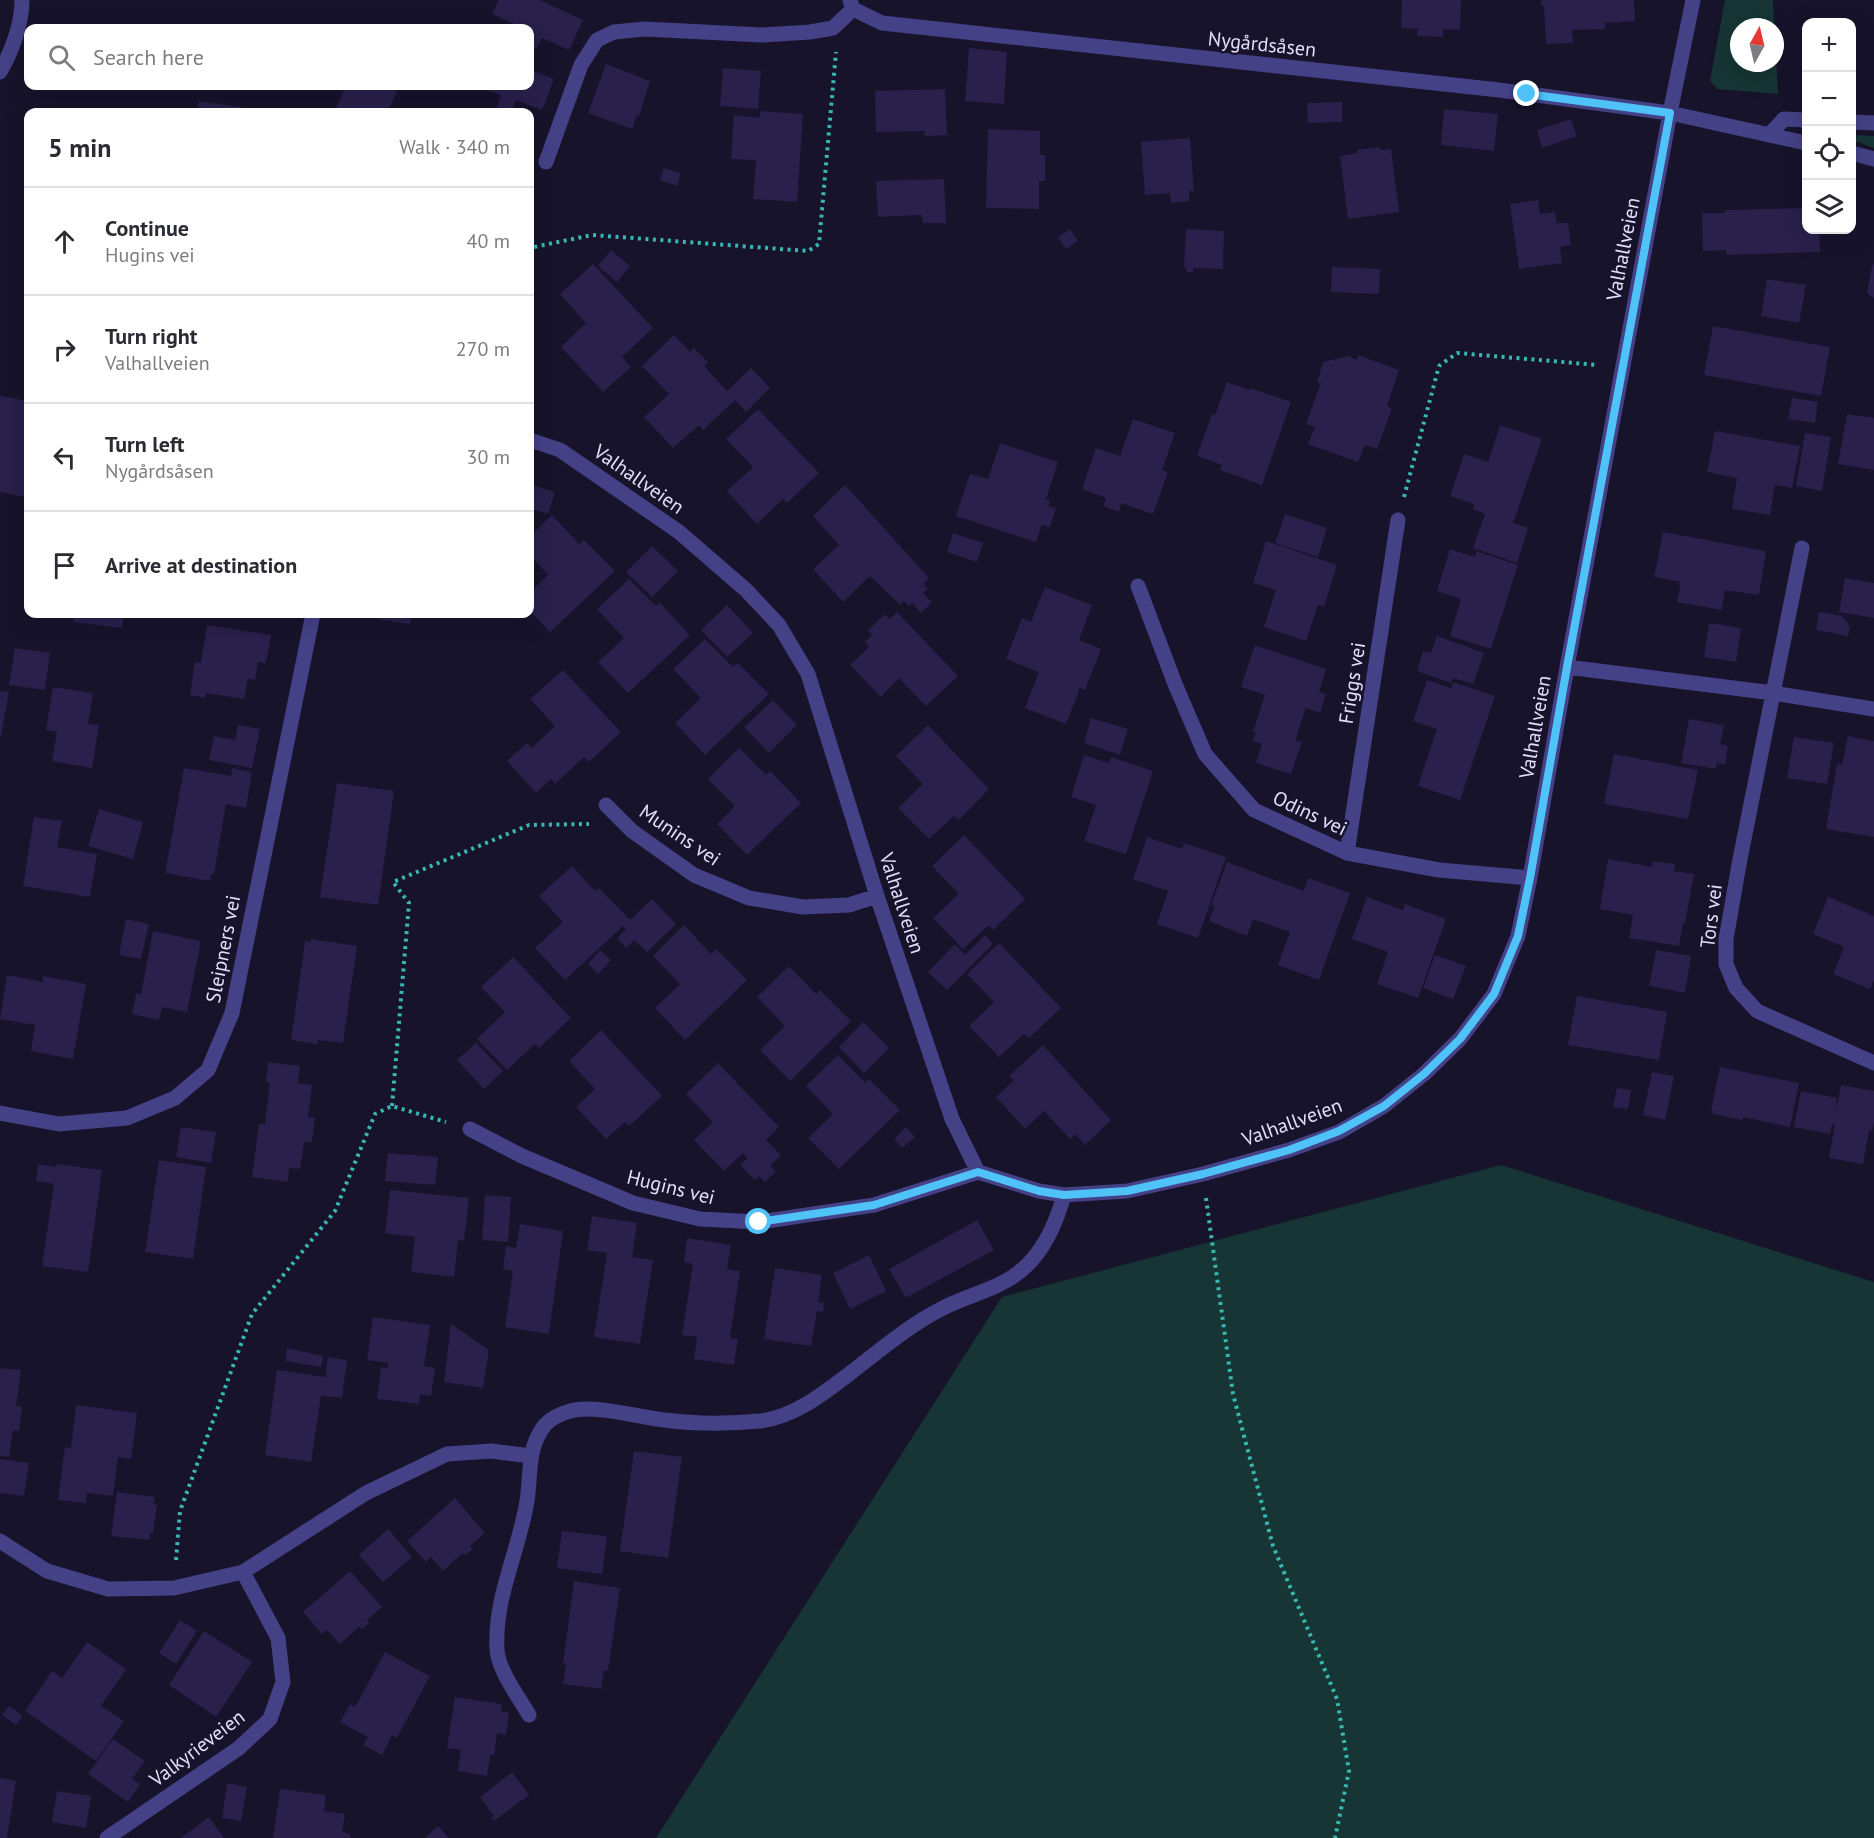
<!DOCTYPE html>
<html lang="en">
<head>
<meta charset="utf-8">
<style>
	:root { --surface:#fff; --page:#f7f7f7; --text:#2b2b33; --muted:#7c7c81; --line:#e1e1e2 }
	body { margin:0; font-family:"PT Sans",sans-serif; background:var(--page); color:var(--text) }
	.controls { position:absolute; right:18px; top:18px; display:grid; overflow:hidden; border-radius:12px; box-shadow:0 6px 24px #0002 }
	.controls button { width:54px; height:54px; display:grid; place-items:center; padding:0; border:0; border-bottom:2px solid var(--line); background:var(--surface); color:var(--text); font:30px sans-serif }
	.compass { position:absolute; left:1730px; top:18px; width:54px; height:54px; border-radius:50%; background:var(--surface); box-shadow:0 6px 24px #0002; rotate:8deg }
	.stop { position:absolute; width:18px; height:18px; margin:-14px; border:4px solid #4fc3f7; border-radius:50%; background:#fff }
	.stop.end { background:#4fc3f7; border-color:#fff; box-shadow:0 2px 6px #0008 }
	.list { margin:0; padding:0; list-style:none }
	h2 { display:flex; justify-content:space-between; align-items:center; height:78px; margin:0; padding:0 24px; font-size:26px }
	h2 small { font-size:20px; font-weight:400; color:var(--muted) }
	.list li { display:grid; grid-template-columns:39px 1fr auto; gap:18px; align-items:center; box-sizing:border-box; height:108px; padding:0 24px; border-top:2px solid var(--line) }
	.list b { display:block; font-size:22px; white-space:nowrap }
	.list p { margin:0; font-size:20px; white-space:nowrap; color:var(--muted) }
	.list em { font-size:20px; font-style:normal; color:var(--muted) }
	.icon { flex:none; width:33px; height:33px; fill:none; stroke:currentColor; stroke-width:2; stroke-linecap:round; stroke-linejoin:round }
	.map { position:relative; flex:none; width:1874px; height:1838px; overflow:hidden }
	.search { position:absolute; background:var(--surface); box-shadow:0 6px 24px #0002; left:24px; top:24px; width:510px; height:66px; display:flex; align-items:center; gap:15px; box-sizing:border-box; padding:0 21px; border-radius:12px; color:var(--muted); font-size:22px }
	.panel { position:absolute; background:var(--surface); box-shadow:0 6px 24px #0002; left:24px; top:108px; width:510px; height:510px; border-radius:12px }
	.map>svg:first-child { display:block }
	.green { fill:#163534 }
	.building { fill:#29204b }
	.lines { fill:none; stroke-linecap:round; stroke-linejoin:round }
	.path { stroke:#38b8b2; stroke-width:4; stroke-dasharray:3 4.5; stroke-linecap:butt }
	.service { stroke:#444187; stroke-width:15 }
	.minor { stroke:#444187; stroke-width:15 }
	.route { stroke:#4fc3f7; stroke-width:8 }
	.labels { text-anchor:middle; stroke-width:5; stroke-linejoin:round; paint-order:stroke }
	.street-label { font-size:20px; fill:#e2defd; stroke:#17132b }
</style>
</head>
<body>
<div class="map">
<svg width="1874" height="1838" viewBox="0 0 1874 1838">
	<rect width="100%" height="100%" fill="#17132b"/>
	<path class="green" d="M1725 0H1773L1774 27H1739V63H1775V41L1778 94 1717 89 1710 81Z
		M1857 135 1874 136V148L1855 141Z
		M1501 1165 1874 1282V1838H656L1002 1297Z"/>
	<path class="building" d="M499 0H540L583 20 569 50 542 38 536 49 530 46V28H523L492 14Z
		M1402 0H1461L1460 30 1443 29V37L1417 36 1418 29 1401 28Z
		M1541 0H1634L1635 21 1605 23V29L1572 30 1573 43 1546 44 1544 6H1541Z
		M969 48 1007 52 1004 104 965 101Z
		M606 64 650 81 639 116 637 115 632 129 588 113Z
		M723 68 761 71 758 109 720 106Z
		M530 70 554 79 542 110 516 100 511 112 497 107 501 95 476 86H530Z
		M346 86H399L388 112H334Z
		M945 89 947 135 925 136V131L876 132 875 91Z
		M199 101 264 111V112H197Z
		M1342 102V122L1308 123 1307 103Z
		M1444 109 1498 114 1494 151 1441 145Z
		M760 111 803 114 797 202 753 199 756 160 731 159 734 115 760 118Z
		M1571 119 1577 136 1542 148 1537 130Z
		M988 129 1040 131V155H1045V181H1039V209L986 208Z
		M1190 138 1194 191H1189V201L1171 203 1170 193 1145 195 1141 142Z
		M1379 147 1380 150 1391 149 1399 212 1348 219 1340 156 1358 153 1357 150Z
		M664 168 681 173 677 186 660 180Z
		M944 179 946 223H923L922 215 878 217 876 181Z
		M1538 200 1540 214 1555 212 1557 223H1568L1571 245 1560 247 1562 263 1519 269 1510 204Z
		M1806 208V230H1819L1820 252 1726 255V250L1703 251 1702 213H1725V210Z
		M1070 229 1078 241 1066 249 1058 237Z
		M1186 229 1224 231 1223 269 1193 268V272H1186L1187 268 1184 267Z
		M611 250 630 266 617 282 598 266Z
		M1874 263V298L1867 293 1872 266Z
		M593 264 653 328 622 357 631 367 603 392 561 347 586 323 560 294Z
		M1332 267 1380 269 1379 294 1331 292Z
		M1767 279 1806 285 1799 323 1761 316Z
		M1713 326 1830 347 1821 396 1704 375Z
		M674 335 690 352 694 348 708 362 704 366 727 391 751 368 770 388 746 412 735 400 703 430 699 425 673 448 644 417 669 394 642 366Z
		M1358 355 1399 370 1387 406 1392 408 1377 449 1365 445 1358 462 1308 444 1315 427 1306 424 1321 383 1317 382 1323 362 1348 356 1357 360Z
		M1227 382 1249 390 1250 388 1291 402 1262 485 1220 470 1222 465 1197 456 1212 414 1215 415Z
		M0 396 28 401V480L26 497 0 492Z
		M1792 398 1818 402 1815 423 1788 419Z
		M758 409 819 473 787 503 783 499 757 524 727 491 753 467 726 439Z
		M1847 414 1874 418V470L1838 464Z
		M1133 419 1175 433 1162 470 1168 472 1153 514 1121 503 1119 512 1103 506 1106 498 1082 489 1096 448 1120 456Z
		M1500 425 1542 439 1513 523 1528 528 1517 563 1473 548 1485 514 1473 509 1474 504 1450 496 1464 454 1488 462Z
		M1715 431 1800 446 1792 488 1775 485 1770 515 1732 509 1737 478 1707 472Z
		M1805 433 1831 437 1822 491 1796 486Z
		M1000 443 1058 462 1046 499 1050 500 1048 506 1056 508 1050 527 1042 525 1036 542 956 516 970 474 988 479Z
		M530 484 555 492 548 514 530 508Z
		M845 485 929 578 923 584 928 589 923 593 932 602 921 613 912 603 909 606 904 601 900 605 870 576 843 602 813 569 839 545 813 516Z
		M1285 514 1327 528 1318 557 1275 543Z
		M552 515 579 544 584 540 615 571 550 632 530 611V592L548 575 530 555V536Z
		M1663 532 1766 551 1759 595 1725 590 1722 610 1677 602 1681 582 1654 577Z
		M953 533 983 543 977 562 947 552Z
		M1266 541 1337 565 1324 607 1318 605 1306 641 1264 627 1276 590 1253 583Z
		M652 546 678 571 652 597 626 572Z
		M1450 549 1475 557 1476 551 1518 565 1491 649 1450 636 1461 599 1437 591Z
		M1845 578 1874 583V618L1839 612Z
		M629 579 656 606 660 603 690 635 628 693 598 662 624 638 597 609Z
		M1045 587 1092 605 1079 640 1101 649 1085 690 1080 688 1066 724 1025 708 1039 672 1006 659 1022 618 1031 622Z
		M727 605 753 633 727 657 701 630Z
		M897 612 958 676 926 706 899 678 881 697 850 665 869 647 865 642 872 635 868 630 885 614 890 619Z
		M1819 612 1842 616 1850 627 1848 636 1816 630Z
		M74 614H124L122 628 73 622Z
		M379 614H412L410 624 378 619Z
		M1709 623 1741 628 1736 662 1704 657Z
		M207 625 271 635 266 663 258 662 255 680 248 678 244 699 206 693 205 698 190 695 195 662 201 663Z
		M1437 636 1484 653 1473 684 1453 678 1451 683 1417 671 1423 651 1431 653Z
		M705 639 733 667 738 663 769 694 705 755 675 723 701 698 673 669Z
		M1255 645 1326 669 1319 692 1326 694 1320 713 1306 708 1295 741 1302 742 1291 774 1256 763 1262 744 1253 741 1256 733 1253 732 1265 695 1241 687Z
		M15 648 50 653 45 690 9 685Z
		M563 670 621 732 589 762 584 757 555 784 551 779 536 793 507 761 527 743 532 748 555 726 530 699Z
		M1427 680 1451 688 1453 682 1495 696 1460 800 1418 786 1437 729 1413 721Z
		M53 687 93 693 88 724 99 725 92 768 52 761 57 732 46 730Z
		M0 691 9 692 1 736H0Z
		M773 700 797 725 769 753 744 727Z
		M1091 718 1128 729 1120 755 1084 743Z
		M1689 719 1724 725 1720 744 1728 746 1725 765 1717 763 1716 769 1681 763Z
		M238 725 260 729 252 768 209 760 214 736 235 740Z
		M928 725 989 789 959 820 954 816 929 839 898 808 923 784 896 756Z
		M1848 736 1874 741V837L1826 829 1837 764 1842 765Z
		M1794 737 1834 743 1827 784 1787 778Z
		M739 748 766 775 770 771 801 803 747 855 717 824 735 806 708 779Z
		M1614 754 1698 770 1688 819 1604 804Z
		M1084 755 1109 763 1111 757 1153 771 1126 854 1084 841 1096 805 1071 797Z
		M184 768 231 776 232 768 252 772 246 808 226 804 214 874H211L210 881 165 873Z
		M337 783 394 791 378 905 320 897Z
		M99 809 143 822 133 859 88 846Z
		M34 817 62 821 57 847 97 854 90 897 23 886Z
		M964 835 1025 899 993 930 989 925 963 949 933 918 959 894 932 866Z
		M1147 837 1182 849 1184 843 1226 857 1198 938 1157 924 1168 891 1133 879Z
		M1608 859 1652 867 1653 861 1675 864 1674 871 1694 874 1685 923H1683L1679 946 1629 938 1633 915 1600 909Z
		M1227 862 1304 891 1308 878 1350 893 1319 980 1278 965 1290 932 1253 919 1247 936 1209 921 1215 906 1211 905Z
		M572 866 595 891 599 888 630 920 652 899 676 924 647 952 634 940 626 948 617 938 626 929 623 926 565 980 535 948 563 922 539 896Z
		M1367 897 1403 910 1405 904 1446 919 1418 998 1377 984 1388 952 1352 939Z
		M1828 897 1874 916V980L1870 989 1833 974 1844 947 1813 934Z
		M126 919 149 924 141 959 119 955Z
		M684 925 711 954 716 949 747 980 685 1040 655 1008 680 984 653 956Z
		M153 931 201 941 187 1012 162 1007 159 1020 132 1014 136 994H141Z
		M985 935 993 944 947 990 928 972 955 944 965 955Z
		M311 939 357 946 343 1043 318 1040V1044L291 1040 305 941 311 942Z
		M999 943 1061 1008 1029 1038 1024 1034 999 1057 969 1026 994 1002 967 974Z
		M600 950 611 960 598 974 588 964Z
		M1656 950 1691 956 1685 993 1649 986Z
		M1435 955 1466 966 1453 999 1423 988Z
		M513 957 571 1018 539 1048 535 1044 507 1070 477 1039 505 1012 481 987Z
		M789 966 816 994 820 990 851 1021 790 1081 760 1050 785 1026 757 997Z
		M7 975 43 982V976L86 984 73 1059 31 1051 35 1025 0 1019Z
		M1577 996 1667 1012 1659 1060 1568 1045Z
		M863 1022 889 1048 864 1073 839 1047Z
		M601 1030 662 1096 629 1126 625 1122 606 1139 576 1107 595 1089 569 1061Z
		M476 1043 503 1071 484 1089 457 1060Z
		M1043 1045 1111 1120 1085 1145 1075 1134 1070 1139 1044 1111 1025 1129 996 1097 1014 1080 1009 1076Z
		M838 1055 865 1083 869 1079 900 1110 839 1169 808 1138 833 1114 806 1086Z
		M268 1062 300 1066 298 1083 312 1085 308 1117 315 1118 312 1142H304L300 1169 289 1168 288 1182 252 1177 259 1124H265L270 1083 266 1082Z
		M718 1063 779 1127 766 1140 781 1155 770 1166 776 1171 765 1182 759 1176 755 1180 740 1165 748 1158 743 1153 724 1171 694 1140 713 1122 686 1094Z
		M1720 1067 1799 1083 1790 1127 1743 1117 1742 1120 1712 1114 1713 1111H1711Z
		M1652 1072 1674 1076 1665 1120 1643 1115Z
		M1841 1085 1874 1091V1122L1872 1131H1869L1863 1164 1829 1158 1835 1124H1832L1830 1134 1794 1127 1801 1091 1837 1098 1835 1114Z
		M1617 1088 1631 1090 1628 1109 1613 1107Z
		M181 1127 216 1132 211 1163 176 1157Z
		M906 1127 915 1137 902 1148 894 1139Z
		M388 1153 438 1157 435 1185 385 1181Z
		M159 1160 206 1167 193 1259 145 1252Z
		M38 1164 56 1167V1164L102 1170 88 1272 42 1266 54 1184 36 1181Z
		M390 1190 469 1198 464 1241 458 1240 454 1277 411 1272 415 1237 385 1233Z
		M485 1195 511 1197 508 1242 482 1240Z
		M592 1216 637 1223 632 1257 653 1260 640 1344 594 1337 607 1253 587 1250Z
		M977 1220 994 1250 906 1298 889 1269Z
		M520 1224 563 1231 549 1334 505 1327 513 1271 503 1269 506 1246 516 1248Z
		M687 1238 731 1245 727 1269 740 1271 730 1338 738 1339 734 1365 694 1359 697 1337 682 1335 693 1264 684 1262Z
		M869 1255 886 1291 850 1309 833 1273Z
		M775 1268 822 1275 818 1302 824 1303 823 1312 817 1311 811 1346 764 1339Z
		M373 1317 430 1325 424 1366 435 1368 431 1396 420 1394 419 1404 377 1399 381 1367 387 1368 388 1363 367 1360Z
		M451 1324 489 1350 483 1388 444 1382Z
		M287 1348 323 1356 321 1367 285 1361Z
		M328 1357 347 1360 342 1398 321 1396 311 1462 265 1455 277 1370 325 1377Z
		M0 1368 21 1370 16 1406 22 1407 19 1431 13 1430 9 1457 0 1456Z
		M76 1405 137 1413 131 1459 118 1457 113 1496 87 1493 86 1503 58 1500 65 1447 71 1448Z
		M634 1451 682 1457 668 1558 620 1551Z
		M0 1459 29 1463 24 1496 0 1493Z
		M117 1492 155 1497 154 1504H157L153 1534 150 1533 149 1540 111 1536Z
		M455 1498 485 1533 470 1546 473 1549 465 1555 462 1553 443 1571 431 1557 426 1562 407 1541Z
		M388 1529 412 1557 383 1582 359 1555Z
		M562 1531 607 1536 602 1574 557 1568Z
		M350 1571 382 1607 367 1620 369 1623 362 1629 359 1627 340 1644 327 1630 322 1634 303 1612Z
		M574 1581 620 1588 608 1671 604 1670 601 1689 563 1684 566 1665 563 1664Z
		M180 1620 197 1631 176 1664 159 1653Z
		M204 1631 252 1662 216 1717 169 1685Z
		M87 1642 126 1669 101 1706 124 1721 96 1761 25 1711 52 1671 62 1678Z
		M385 1652 430 1676 397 1738 392 1735 382 1755 363 1745 368 1737 340 1722 350 1704 355 1707Z
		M455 1697 502 1704 501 1711 509 1713 506 1735 497 1733 494 1755H490L487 1776 458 1771 461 1750 447 1748Z
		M9 1706 23 1716 16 1725 2 1715Z
		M113 1739 145 1761 132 1779 140 1784 128 1802 88 1774Z
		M512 1772 529 1795 494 1821 491 1818 494 1816 480 1797Z
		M0 1778 16 1781 7 1838H0Z
		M227 1783 247 1787 241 1821 222 1818Z
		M280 1789 326 1795 324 1811 345 1814 342 1832 350 1834V1838H273Z
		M57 1791 91 1796 86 1828 52 1822Z
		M209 1817 224 1838H181Z
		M438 1826 449 1838H425Z"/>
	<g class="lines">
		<path class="path" d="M530 253 534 247 592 235 808 251 819 244 836 52
			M1404 497 1439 366 1457 353 1598 365
			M392 1106 409 903 393 882 529 825 589 824
			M1206 1198 1233 1394 1273 1546 1337 1699 1349 1771 1335 1838
			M176 1560 180 1511 252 1314 335 1211 375 1114 392 1106 446 1122"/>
		<path class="service" d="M1852 122 1874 123
			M1769 135 1784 119 1806 120
			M546 162 581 65 597 40 614 32 645 29 762 35 810 32 833 28 853 9
			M529 1715C518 1696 498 1670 497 1649 494 1598 519 1551 527 1501 531 1477 527 1451 542 1429 546 1422 556 1416 564 1413 592 1402 634 1417 664 1420 696 1424 728 1424 760 1421 794 1417 823 1394 849 1374 879 1351 909 1325 943 1308 966 1296 998 1289 1018 1273 1042 1255 1056 1224 1064 1195"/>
		<path class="minor" d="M850 0 853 9 882 23 1499 90 1670 113 1806 143
			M0 72C12 51 22 24 22 0
			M1852 153 1874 159
			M530 440 560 450 679 532 746 590 779 625 808 674 877 896 952 1119 978 1172 1039 1191 1064 1195 1127 1191 1203 1174 1289 1150 1339 1132 1384 1106 1424 1074 1460 1039 1494 994 1518 936 1530 878 1567 667 1670 113 1693 0
			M1802 548 1740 859 1726 939V964L1736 988 1757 1011 1874 1063
			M1138 586 1175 684 1205 754 1254 810 1347 853 1439 870 1530 878
			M1567 667 1773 693 1874 709
			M606 805 632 831 694 875 749 898 803 907 849 905 877 896
			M1347 853 1398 520
			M0 1113 59 1124 127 1118 175 1098 208 1070 232 1013 313 614
			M470 1129 522 1156 633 1203 700 1219 759 1222 874 1205 978 1172
			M0 1541 47 1571 108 1589 174 1588 243 1572 366 1493 447 1454 491 1451 531 1456
			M107 1838 239 1748 270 1719 283 1682 278 1638 243 1572"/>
	</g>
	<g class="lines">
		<path class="route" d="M759 1222 874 1205 978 1172 1039 1191 1064 1195 1127 1191 1203 1174 1289 1150 1339 1131 1384 1106 1424 1074 1460 1039 1494 994 1518 936 1530 878 1567 667 1670 113 1527 94"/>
	</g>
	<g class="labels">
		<g class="street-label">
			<text transform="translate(1262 44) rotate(6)" y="7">Nygårdsåsen</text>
			<text transform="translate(1623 249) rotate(-79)" y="7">Valhallveien</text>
			<text transform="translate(639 479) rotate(35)" y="7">Valhallveien</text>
			<text transform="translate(1352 683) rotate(-81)" y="7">Friggs vei</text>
			<text transform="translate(1535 727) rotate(-80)" y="7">Valhallveien</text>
			<text transform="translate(1310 813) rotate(25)" y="7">Odins vei</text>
			<text transform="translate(680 835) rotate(34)" y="7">Munins vei</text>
			<text transform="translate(902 903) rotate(72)" y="7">Valhallveien</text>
			<text transform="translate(1711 916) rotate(-83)" y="7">Tors vei</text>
			<text transform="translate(223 949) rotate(-79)" y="7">Sleipners vei</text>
			<text transform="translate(1292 1122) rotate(-20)" y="7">Valhallveien</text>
			<text transform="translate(671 1187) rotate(14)" y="7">Hugins vei</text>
			<text transform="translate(197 1748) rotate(-37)" y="7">Valkyrieveien</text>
		</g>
	</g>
</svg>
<div class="controls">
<button>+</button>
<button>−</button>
<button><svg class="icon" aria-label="locate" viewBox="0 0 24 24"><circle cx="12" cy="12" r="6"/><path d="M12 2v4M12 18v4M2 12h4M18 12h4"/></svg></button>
<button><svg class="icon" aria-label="layers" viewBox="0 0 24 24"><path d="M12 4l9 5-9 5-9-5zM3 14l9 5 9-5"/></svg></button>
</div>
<svg class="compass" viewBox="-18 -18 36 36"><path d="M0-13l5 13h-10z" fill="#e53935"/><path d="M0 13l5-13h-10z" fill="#7c7c81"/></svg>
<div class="stop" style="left:759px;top:1222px"></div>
<div class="stop end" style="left:1527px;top:94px"></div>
<div class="search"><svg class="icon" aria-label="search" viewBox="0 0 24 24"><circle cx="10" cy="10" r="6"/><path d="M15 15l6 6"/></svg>Search here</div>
<section class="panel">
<h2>5 min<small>Walk · 340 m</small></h2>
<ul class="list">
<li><svg class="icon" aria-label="ahead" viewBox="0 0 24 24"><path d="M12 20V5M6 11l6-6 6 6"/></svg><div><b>Continue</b><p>Hugins vei</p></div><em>40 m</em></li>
<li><svg class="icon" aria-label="right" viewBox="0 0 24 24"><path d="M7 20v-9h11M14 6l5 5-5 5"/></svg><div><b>Turn right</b><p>Valhallveien</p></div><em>270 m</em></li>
<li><svg class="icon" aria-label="left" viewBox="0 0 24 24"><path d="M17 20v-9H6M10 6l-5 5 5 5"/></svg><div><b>Turn left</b><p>Nygårdsåsen</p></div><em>30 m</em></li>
<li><svg class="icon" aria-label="arrive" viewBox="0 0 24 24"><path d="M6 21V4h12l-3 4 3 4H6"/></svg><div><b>Arrive at destination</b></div></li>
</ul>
</section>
</div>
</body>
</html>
